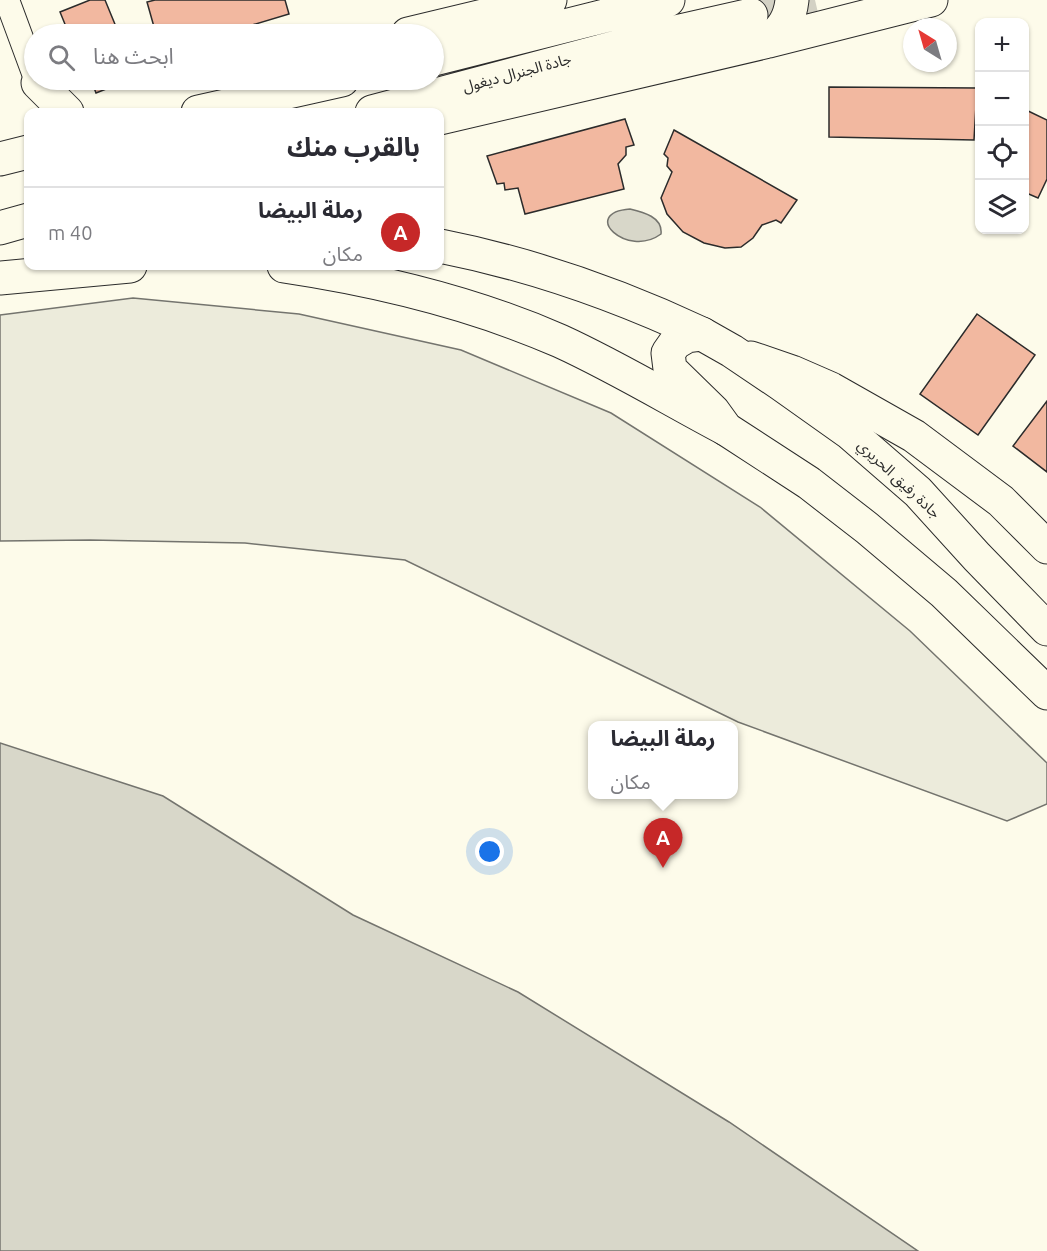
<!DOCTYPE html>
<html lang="ar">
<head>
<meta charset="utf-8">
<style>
	:root { --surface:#fff; --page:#f7f7f7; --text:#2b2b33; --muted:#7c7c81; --line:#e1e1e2; --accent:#c62828 }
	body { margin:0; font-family:Ubuntu,"Noto Sans Arabic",sans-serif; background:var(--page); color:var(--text); direction:rtl }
	.controls { position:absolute; right:18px; top:18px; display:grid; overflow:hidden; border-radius:12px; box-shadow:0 2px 4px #0004 }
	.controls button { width:54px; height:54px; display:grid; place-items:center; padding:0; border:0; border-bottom:2px solid var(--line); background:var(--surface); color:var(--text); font:30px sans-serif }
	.compass { position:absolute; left:903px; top:18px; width:54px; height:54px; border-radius:50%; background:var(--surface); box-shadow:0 2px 4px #0004; rotate:323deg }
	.you { position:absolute; left:490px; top:852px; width:21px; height:21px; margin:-15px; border:4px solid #fff; border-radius:50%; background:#1a73e8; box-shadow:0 0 0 9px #1a73e833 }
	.badge { display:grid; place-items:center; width:39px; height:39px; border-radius:50%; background:var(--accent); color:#fff; font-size:20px; font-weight:700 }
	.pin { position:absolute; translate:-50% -50px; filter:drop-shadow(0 2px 3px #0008) }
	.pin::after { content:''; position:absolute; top:32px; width:21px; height:18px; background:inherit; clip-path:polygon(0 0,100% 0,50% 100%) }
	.popup { position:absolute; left:588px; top:721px; width:150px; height:78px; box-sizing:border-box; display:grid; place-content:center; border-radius:12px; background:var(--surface); filter:drop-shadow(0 2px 4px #0005); font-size:20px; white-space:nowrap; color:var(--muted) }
	.popup b { font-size:22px; color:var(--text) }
	.popup::after { content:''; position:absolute; left:50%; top:100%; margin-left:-12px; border:12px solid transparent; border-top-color:var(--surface) }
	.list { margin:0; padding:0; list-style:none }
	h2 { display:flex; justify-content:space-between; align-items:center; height:78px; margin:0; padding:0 24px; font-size:26px }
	h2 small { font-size:20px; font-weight:400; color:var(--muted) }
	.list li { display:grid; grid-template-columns:39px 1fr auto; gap:18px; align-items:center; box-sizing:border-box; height:84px; padding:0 24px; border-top:2px solid var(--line) }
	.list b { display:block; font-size:22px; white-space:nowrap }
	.list p { margin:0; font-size:20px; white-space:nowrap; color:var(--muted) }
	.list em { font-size:20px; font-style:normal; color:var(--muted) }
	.icon { flex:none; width:33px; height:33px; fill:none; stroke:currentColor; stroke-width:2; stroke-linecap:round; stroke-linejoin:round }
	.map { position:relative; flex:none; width:1047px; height:1251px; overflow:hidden; direction:ltr }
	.search { position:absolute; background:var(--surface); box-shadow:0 2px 4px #0004; left:24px; top:24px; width:420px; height:66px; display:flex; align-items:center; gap:15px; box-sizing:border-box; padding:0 21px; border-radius:33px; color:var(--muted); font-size:22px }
	.panel { position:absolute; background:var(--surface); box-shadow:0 2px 4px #0004; left:24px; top:108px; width:420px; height:162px; border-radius:12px; direction:rtl }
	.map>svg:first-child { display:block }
	.green { fill:#ecebdb; stroke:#74746e; stroke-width:1.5 }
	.water { fill:#d8d7c9; stroke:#74746e; stroke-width:1.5 }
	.building { fill:#f2b8a0; stroke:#2b2b2b; stroke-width:1.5 }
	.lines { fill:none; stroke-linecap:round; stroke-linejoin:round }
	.highway-tunnel { stroke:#d3d1c4; stroke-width:33; stroke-dasharray:33 16; stroke-linecap:butt }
	.street-casing { stroke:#2b2b2b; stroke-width:26 }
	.secondary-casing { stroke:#2b2b2b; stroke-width:35 }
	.primary-casing { stroke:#2b2b2b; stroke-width:35 }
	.highway-casing { stroke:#2b2b2b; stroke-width:35 }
	.street { stroke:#fdfbea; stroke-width:24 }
	.secondary { stroke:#fdfbea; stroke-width:33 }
	.primary { stroke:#fdfbea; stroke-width:33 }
	.highway { stroke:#fdfbea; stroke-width:33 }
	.labels { text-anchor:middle; stroke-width:4.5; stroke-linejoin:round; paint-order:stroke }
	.street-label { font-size:15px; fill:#2b2b2b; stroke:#fdfbea }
</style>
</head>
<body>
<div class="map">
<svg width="1047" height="1251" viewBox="0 0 1047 1251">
	<rect width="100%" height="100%" fill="#fdfbea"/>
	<path class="green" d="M133 298 299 314 461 350 611 413 760 507 910 631 1047 763V804L1007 821 738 722 405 560 245 543 90 540 0 541V315Z"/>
	<path class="water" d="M630 209C643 212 663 217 661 234 627 259 579 213 630 209Z
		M0 743 163 796 353 915 518 992 729 1122 918 1251H0Z"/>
	<path class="building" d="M90 0H105L119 34H69L60 12Z
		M155 0H285L289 14 222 34H156L147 2Z
		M82 80H129L96 93 93 85 85 88Z
		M829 87 977 88 974 140 829 137Z
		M1024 109 1047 120V179L1038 198 1024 192Z
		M625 119 634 145 626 147V155L618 164 624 189 525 214 518 188 505 190 504 183 497 184 487 156Z
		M674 130 797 200 781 223 776 220 762 225 753 238 741 247 725 248 704 243 683 232 667 214 661 198 672 172 667 166 668 158 664 154Z
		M977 314 1035 355 978 435 920 394Z
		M1047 401V472L1013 446Z"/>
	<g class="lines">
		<path class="highway-tunnel" d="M751 15 815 0"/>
		<defs>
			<path id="street" d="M7 0 34 73"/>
			<path id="secondary" d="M751 358 792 372 831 389 914 436 1001 501 1047 547"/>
			<path id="primary" d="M1047 629 977 557 918 492 850 433 781 384 732 351 702 334 687 336 675 343 668 353 670 369 713 411 726 429 809 483 867 528 944 593 1047 693"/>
			<path id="highway" d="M408 34 550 0
				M769 41C783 28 790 19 792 0
				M434 59 668 0
				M38 83 67 112
				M198 112 342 80
				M372 112 662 35 751 15
				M440 118 769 41 931 0
				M0 159 28 152
				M0 228 28 220
				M440 246C531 264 617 294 702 334
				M284 266C378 280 473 303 560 341 617 367 671 400 726 429
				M0 278 130 266"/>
		</defs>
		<use href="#street" class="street-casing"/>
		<use href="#secondary" class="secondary-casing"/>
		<use href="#primary" class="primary-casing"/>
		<use href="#highway" class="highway-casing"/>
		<use href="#street" class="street"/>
		<use href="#secondary" class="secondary"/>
		<use href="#primary" class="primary"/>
		<use href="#highway" class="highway"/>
	</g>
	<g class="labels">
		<g class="street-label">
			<text transform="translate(517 73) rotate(-15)" y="5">جادة الجنرال ديغول</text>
			<text transform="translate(899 479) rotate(43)" y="5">جادة رفيق الحريري</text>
		</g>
	</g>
</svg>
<div class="controls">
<button>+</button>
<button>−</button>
<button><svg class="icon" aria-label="locate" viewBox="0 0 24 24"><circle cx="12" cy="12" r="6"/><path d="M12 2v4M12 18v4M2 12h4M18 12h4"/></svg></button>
<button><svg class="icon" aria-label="layers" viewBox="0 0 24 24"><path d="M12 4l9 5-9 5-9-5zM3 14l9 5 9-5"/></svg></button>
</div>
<svg class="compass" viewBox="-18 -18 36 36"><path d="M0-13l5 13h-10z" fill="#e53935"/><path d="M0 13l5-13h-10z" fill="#7c7c81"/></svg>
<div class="you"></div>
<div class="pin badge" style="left:663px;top:868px">A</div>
<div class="popup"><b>رملة البيضا</b>مكان</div>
<div class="search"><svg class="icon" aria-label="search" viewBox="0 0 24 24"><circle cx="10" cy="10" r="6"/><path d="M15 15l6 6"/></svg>ابحث هنا</div>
<section class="panel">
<h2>بالقرب منك<small></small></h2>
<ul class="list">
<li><span class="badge">A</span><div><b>رملة البيضا</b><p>مكان</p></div><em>40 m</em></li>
</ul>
</section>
</div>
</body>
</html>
